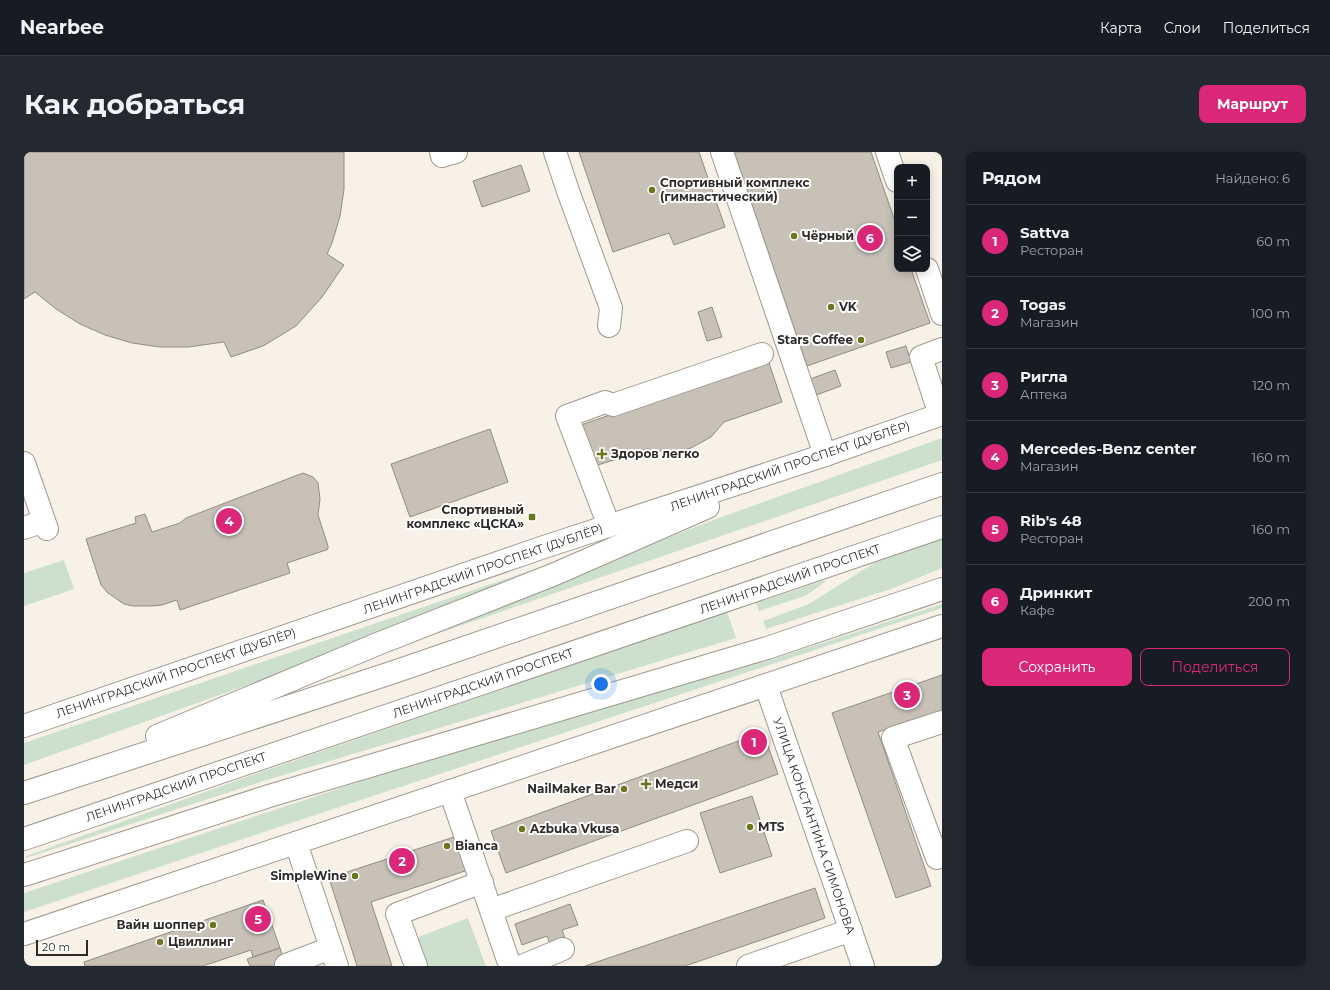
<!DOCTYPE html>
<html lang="ru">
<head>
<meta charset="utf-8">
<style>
	:root { --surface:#171b24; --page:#242831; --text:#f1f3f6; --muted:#9ea1a6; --line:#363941; --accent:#db2777 }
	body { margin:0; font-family:Montserrat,sans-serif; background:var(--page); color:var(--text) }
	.controls { position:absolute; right:12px; top:12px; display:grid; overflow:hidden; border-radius:8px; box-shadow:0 2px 10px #0003 }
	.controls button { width:36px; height:36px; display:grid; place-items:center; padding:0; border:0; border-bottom:1px solid var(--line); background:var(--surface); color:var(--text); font:20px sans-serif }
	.scale { position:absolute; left:12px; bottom:10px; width:52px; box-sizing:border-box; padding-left:4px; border:2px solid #2d2a27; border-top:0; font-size:11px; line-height:14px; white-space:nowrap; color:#2d2a27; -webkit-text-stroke:3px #fff; paint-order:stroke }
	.you { position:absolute; left:577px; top:532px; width:14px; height:14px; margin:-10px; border:3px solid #fff; border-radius:50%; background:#1a73e8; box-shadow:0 0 0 6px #1a73e833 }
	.badge { display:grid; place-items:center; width:26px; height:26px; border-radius:50%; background:var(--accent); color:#fff; font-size:13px; font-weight:700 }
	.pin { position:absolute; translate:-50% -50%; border:2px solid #fff; box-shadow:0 1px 4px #0006 }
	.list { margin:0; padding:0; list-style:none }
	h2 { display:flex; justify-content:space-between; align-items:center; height:52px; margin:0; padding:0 16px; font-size:17px }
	h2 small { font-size:13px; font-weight:400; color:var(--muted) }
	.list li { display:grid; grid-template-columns:26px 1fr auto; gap:12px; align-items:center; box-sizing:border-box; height:72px; padding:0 16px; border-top:1px solid var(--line) }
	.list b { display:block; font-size:15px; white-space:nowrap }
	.list p { margin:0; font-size:13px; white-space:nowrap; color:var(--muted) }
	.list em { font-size:13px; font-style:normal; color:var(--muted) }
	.actions { display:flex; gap:8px; padding:12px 16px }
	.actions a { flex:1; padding:9px 0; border:1px solid var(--accent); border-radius:8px; text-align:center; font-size:14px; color:var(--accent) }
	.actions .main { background:var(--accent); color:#fff }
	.icon { flex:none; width:22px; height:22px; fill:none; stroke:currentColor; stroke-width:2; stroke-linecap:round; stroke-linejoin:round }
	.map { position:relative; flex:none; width:918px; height:814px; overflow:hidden; border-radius:8px }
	header { display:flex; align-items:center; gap:24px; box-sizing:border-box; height:56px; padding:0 20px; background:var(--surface); border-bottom:1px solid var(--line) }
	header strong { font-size:19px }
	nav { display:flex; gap:22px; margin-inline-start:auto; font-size:14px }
	.intro { display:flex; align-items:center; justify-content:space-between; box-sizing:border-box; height:96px; padding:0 24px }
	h1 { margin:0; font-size:28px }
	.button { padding:10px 18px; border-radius:8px; background:var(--accent); color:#fff; font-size:14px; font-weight:700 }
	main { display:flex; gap:24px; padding:0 24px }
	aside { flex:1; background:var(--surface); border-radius:8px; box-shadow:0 2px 10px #0003 }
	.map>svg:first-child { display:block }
	.green { fill:#cce0cd }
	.building { fill:#c7c1b8; stroke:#928c83 }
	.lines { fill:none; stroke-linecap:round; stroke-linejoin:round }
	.minor-casing { stroke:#9f9990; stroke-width:24 }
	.major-casing { stroke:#9f9990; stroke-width:24 }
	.minor { stroke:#fff; stroke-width:22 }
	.major { stroke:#fff; stroke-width:22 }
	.poi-dot { fill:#6c751f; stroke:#fff; stroke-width:1.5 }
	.labels { text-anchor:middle; stroke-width:4; stroke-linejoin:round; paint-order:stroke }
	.poi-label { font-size:12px; font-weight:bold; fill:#2d2a27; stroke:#fff; text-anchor:start }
	.street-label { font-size:12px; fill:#2d2a27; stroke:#fff }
</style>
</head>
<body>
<header>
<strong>Nearbee</strong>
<nav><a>Карта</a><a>Слои</a><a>Поделиться</a></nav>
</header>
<div class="intro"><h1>Как добраться</h1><a class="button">Маршрут</a></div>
<main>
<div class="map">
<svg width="918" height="814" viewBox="0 0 918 814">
	<rect width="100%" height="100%" fill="#f7f1e7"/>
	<path class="green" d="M918 286V308L360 500 359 497 692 367Z
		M918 387V416L870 436 742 477 739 469 785 452 850 411Z
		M40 408 50 437 0 454V421Z
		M523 413 524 416 235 529 0 613V591Z
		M801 428V430L781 444 735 459 732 451Z
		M918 452V456L258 674 0 760V741L395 610 733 512Z
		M703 460 712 486 243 628 2 706V704L240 619Z
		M444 766 462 814H402L392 786Z"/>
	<path class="building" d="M0 0H320V37L316 64 308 91 303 102 320 113 298 145 272 174 239 194 207 205 200 190 164 195H136L108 191 81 183 56 172 32 157 11 140 0 147Z
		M555 0H675L701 75 650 93 645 81 589 100Z
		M710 0H847L873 75V117H887L906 171 783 214Z
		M497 13 506 39 458 55 449 29Z
		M688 155 698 185 683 189 674 160Z
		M882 194 887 210 867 216 862 200Z
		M744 208 758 250 700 270 687 285 667 296 656 299 644 300 623 297 571 314 557 273Z
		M811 218 817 234 792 243 786 227Z
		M466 277 484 330 386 365 367 312Z
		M279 321 289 325 294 331 296 347 294 363 304 394V397L302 398 263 411 266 421 156 458 153 448 138 453 128 454H109L100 452 84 441 77 433 62 387 112 371 111 365 121 362 128 380 156 371 162 366Z
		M918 523V559L854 580 907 734 872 746 808 561Z
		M739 580 754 622 482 721 467 679Z
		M728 644 748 704 696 721 676 661Z
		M433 684 444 718 347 750 368 814H333L305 726Z
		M791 736 801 766 781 773 661 814H561Z
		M239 748 256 796 229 805 227 798 179 814H61L60 810Z
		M546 752 554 773 538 778 541 786 526 792 523 784 498 793 491 772Z
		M256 796 262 814H226L223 807Z"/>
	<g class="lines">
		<defs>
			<path id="minor" d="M417 0 418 4 432 0
				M531 0 544 39 587 156 585 174
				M698 0 801 303
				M863 0 873 29
				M903 117 918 162
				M916 263 897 205 918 197
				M0 311 23 377
				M585 374 543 264 581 250 589 253 738 202
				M0 376 20 369
				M742 534 839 814
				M426 639 486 814
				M272 691 313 814
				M913 706 869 586 918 570
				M467 758 663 689
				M262 813 307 796
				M392 814 373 762 458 730
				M498 814 539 797
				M724 814 827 778"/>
			<path id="major" d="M0 574 520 395 801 303 918 262
				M133 584 356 491 531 422 684 355
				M0 641 367 521 918 332
				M0 687 918 375
				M0 723 245 644 743 496 918 437
				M0 782 918 474"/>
		</defs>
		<use href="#minor" class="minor-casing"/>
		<use href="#major" class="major-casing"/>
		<use href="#minor" class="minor"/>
		<use href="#major" class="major"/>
	</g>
	<g class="poi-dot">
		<circle cx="628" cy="38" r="4"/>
		<circle cx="770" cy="84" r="4"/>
		<circle cx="807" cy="155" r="4"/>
		<circle cx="837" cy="188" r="4"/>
		<path d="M576 296h4v4h4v4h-4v4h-4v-4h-4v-4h4z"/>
		<rect x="504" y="361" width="8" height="8" rx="2"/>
		<path d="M620 626h4v4h4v4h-4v4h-4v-4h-4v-4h4z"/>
		<circle cx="600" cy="637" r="4"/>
		<circle cx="726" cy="675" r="4"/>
		<circle cx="498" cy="677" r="4"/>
		<circle cx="423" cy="694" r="4"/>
		<circle cx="331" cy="724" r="4"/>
		<circle cx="189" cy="773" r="4"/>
		<circle cx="136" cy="790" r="4"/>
	</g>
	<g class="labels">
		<g class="poi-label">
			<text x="636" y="35">Спортивный комплекс<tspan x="636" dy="14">(гимнастический)</tspan></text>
			<text x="778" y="88">Чёрный</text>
			<text x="815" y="159">VK</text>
			<text x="829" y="192" text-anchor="end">Stars Coffee</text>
			<text x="587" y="306">Здоров легко</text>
			<text x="500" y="362" text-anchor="end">Спортивный<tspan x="500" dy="14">комплекс «ЦСКА»</tspan></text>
			<text x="631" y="636">Медси</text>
			<text x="592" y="641" text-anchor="end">NailMaker Bar</text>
			<text x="734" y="679">MTS</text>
			<text x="506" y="681">Azbuka Vkusa</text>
			<text x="431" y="698">Bianca</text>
			<text x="323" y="728" text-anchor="end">SimpleWine</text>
			<text x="181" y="777" text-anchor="end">Вайн шоппер</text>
			<text x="144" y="794">Цвиллинг</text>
		</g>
		<g class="street-label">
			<text transform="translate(766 314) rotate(-19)" y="4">ЛЕНИНГРАДСКИЙ ПРОСПЕКТ (ДУБЛЁР)</text>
			<text transform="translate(459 417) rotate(-19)" y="4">ЛЕНИНГРАДСКИЙ ПРОСПЕКТ (ДУБЛЁР)</text>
			<text transform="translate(766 427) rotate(-19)" y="4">ЛЕНИНГРАДСКИЙ ПРОСПЕКТ</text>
			<text transform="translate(152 521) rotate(-19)" y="4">ЛЕНИНГРАДСКИЙ ПРОСПЕКТ (ДУБЛЁР)</text>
			<text transform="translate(459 531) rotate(-19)" y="4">ЛЕНИНГРАДСКИЙ ПРОСПЕКТ</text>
			<text transform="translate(152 635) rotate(-19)" y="4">ЛЕНИНГРАДСКИЙ ПРОСПЕКТ</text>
			<text transform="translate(790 674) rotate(71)" y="4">УЛИЦА КОНСТАНТИНА СИМОНОВА</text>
		</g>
	</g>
</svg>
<div class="controls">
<button>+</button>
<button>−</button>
<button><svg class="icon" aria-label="layers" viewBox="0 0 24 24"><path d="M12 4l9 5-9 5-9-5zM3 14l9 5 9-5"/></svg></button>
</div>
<div class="scale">20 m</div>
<div class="you"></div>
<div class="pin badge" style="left:730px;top:590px">1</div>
<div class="pin badge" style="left:378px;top:709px">2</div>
<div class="pin badge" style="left:883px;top:543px">3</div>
<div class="pin badge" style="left:205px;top:369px">4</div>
<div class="pin badge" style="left:234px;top:767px">5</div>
<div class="pin badge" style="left:846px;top:86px">6</div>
</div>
<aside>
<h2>Рядом<small>Найдено: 6</small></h2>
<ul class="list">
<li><span class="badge">1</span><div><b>Sattva</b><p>Ресторан</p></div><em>60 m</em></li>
<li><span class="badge">2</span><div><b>Togas</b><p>Магазин</p></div><em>100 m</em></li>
<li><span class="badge">3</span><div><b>Ригла</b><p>Аптека</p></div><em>120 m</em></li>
<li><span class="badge">4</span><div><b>Mercedes-Benz center</b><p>Магазин</p></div><em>160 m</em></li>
<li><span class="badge">5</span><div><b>Rib's 48</b><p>Ресторан</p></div><em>160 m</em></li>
<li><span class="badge">6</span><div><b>Дринкит</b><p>Кафе</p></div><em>200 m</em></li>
</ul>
<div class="actions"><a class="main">Сохранить</a><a>Поделиться</a></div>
</aside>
</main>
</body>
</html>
